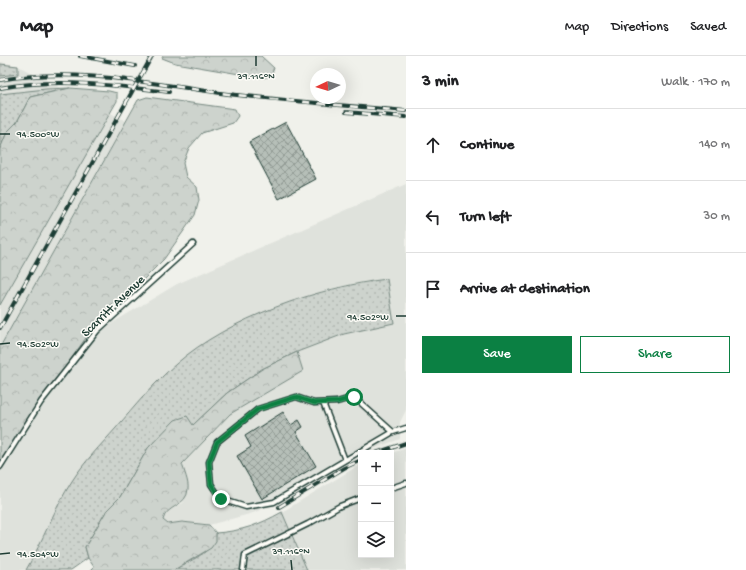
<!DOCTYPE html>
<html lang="en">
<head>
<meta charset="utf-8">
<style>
	:root { --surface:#fff; --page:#f6f6f6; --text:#202124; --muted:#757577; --line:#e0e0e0; --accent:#0b8043 }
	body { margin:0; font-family:"Gochi Hand",sans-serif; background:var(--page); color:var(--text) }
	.controls { position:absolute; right:12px; bottom:12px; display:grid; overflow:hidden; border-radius:0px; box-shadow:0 4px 16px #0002 }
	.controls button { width:36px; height:36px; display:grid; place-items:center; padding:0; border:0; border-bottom:1px solid var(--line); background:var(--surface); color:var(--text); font:20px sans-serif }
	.compass { position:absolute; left:310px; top:12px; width:36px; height:36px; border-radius:50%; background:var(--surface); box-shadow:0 4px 16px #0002; rotate:266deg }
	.stop { position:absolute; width:12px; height:12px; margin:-9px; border:3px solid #0b8043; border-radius:50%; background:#fff }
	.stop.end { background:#0b8043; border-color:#fff; box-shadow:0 1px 4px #0008 }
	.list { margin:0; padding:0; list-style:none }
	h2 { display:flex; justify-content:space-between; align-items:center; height:52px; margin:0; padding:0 16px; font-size:17px }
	h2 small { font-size:13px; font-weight:400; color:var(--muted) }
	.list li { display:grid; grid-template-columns:26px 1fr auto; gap:12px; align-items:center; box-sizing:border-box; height:72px; padding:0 16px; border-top:1px solid var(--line) }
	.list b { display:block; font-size:15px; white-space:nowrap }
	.list em { font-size:13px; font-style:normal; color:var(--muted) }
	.actions { display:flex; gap:8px; padding:12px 16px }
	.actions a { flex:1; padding:9px 0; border:1px solid var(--accent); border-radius:0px; text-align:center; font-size:14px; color:var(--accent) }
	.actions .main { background:var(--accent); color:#fff }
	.icon { flex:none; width:22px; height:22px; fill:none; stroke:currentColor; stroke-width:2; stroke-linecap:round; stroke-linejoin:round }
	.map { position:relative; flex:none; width:406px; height:514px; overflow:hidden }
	header { display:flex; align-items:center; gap:24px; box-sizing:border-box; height:56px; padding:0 20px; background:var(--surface); border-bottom:1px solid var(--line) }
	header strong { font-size:19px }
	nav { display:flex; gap:22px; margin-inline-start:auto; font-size:14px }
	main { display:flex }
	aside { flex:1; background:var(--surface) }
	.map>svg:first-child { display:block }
	.built { fill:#dfe2dc }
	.grass { fill:url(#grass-dots); stroke:#768880 }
	.forest { fill:url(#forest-crowns); stroke:#768880 }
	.building { fill:url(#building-cross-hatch); stroke:#1f3d34 }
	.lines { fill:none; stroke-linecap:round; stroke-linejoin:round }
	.service-casing { stroke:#1f3d34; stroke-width:7 }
	.service { stroke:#fdfcf7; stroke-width:4 }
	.rail-casing { stroke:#1f3d34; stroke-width:4 }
	.rail { stroke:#fdfcf7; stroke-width:2.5; stroke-dasharray:8; stroke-linecap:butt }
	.route { stroke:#0b8043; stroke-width:5 }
	.ticks { fill:none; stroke:#1f3d34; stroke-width:1.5 }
	.labels { text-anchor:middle; stroke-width:3; stroke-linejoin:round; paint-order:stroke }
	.street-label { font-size:13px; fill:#1f3d34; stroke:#fdfcf7 }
	.ticks-label { font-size:10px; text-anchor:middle; fill:#1f3d34; stroke:#fdfcf7; stroke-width:3; stroke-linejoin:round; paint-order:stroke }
</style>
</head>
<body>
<header>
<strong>Map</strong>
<nav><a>Map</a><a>Directions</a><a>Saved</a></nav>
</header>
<main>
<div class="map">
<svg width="406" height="514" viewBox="0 0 406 514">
	<defs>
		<pattern id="grass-dots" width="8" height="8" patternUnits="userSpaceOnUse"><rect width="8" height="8" fill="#cdd3cd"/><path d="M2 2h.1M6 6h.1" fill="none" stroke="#b0b6b1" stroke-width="1.8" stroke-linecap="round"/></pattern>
		<pattern id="forest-crowns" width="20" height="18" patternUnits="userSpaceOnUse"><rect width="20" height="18" fill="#cdd3cd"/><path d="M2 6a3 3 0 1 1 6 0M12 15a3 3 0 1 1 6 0" fill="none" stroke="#b0b6b1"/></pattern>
		<pattern id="building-cross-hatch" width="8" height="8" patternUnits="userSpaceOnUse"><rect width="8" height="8" fill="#b6bfb8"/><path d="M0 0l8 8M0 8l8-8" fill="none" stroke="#939c96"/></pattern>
	</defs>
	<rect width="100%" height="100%" fill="#f0f1eb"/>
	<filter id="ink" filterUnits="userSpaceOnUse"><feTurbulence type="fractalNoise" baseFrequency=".025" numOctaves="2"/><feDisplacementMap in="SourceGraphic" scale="8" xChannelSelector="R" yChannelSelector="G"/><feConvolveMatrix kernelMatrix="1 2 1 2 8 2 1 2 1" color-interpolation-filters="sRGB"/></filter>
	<g filter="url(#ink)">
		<path class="built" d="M0 6 18 10 126 65 0 291Z
			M406 128V354L400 366V383L361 397 276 447 253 457 209 469 182 466 168 468 163 464 164 460 171 453 183 447 188 432 182 408 230 358 303 315 297 296 344 278 394 267 386 223 363 226 327 234 251 262 208 285 176 308 133 352 72 426 26 514H0V410L35 354 81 290 114 266 177 228Z
			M406 392V514H307L282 456 361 408V499H391V397Z"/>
		<path class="grass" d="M0 8 18 10V18L0 20Z
			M70 32 30 41 17 66 7 76 0 93V38L46 33Z
			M387 223 394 267 344 278 297 296 262 313 227 337 193 369 148 392 120 441 107 454 85 491 88 502 71 514H26C43 485 54 453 72 425 84 406 101 389 116 372 135 350 154 327 176 308 228 262 319 231 387 223Z
			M282 456 307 514H174C188 505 216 496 216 477 242 475 259 469 282 456Z"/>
		<path class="forest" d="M163 0H261L274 12 271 20 263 22 175 7 162 2Z
			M70 32 109 35 117 37V45L0 249V93L7 76 17 66 30 41Z
			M147 41 235 53 238 60 233 67 202 77 189 92 183 107 186 121 197 131 199 144 195 159 164 203 143 224 107 252 35 354 0 410V291L138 44Z
			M297 296 303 315 230 358 182 408C184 415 189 426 188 433 187 451 166 449 163 464L168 468 182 466 209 469 216 477V485L211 492 174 514H91L94 511 88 502 85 491 107 454 120 441 148 392 175 364 187 360 193 369 227 337 262 313Z"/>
		<path class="building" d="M286 66 316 123 279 143 249 86Z
			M283 356 291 369 299 364 303 371 296 376 316 410 262 443 237 400 251 391 245 380Z"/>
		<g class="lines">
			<defs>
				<path id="service" d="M323 347 345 404
					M393 376 354 341 337 346 314 347 296 341 258 353 217 386 209 406 211 428 221 443 246 451 274 446 393 376 406 372
					M0 411 41 346 97 275 193 188
					M391 432 406 427
					M243 514 245 499 308 468 340 450 361 442"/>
			</defs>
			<use href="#service" class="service-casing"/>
			<use href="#service" class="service"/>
			<defs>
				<path id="rail" d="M80 0 135 10
					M0 24C76 11 153 28 228 38 288 45 347 50 406 55
					M0 32C56 22 113 29 169 36
					M346 56 406 61
					M0 272 152 0
					M376 397 406 387
					M279 451 344 412 361 404"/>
			</defs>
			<use href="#rail" class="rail-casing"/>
			<use href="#rail" class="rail"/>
		</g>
	</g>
	<g class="lines" filter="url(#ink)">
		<path class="route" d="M221 443 211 428 209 406 217 386 258 353 296 341 314 347 337 346 354 341"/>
	</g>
	<path class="ticks" d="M256 0V10M0 78H10M396 260H406M0 288 10 287M0 498 10 497M291 504 292 514"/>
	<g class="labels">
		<g class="street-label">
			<text transform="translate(112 249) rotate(-44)" y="5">Scarritt Avenue</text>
		</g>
	</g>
	<g class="ticks-label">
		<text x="256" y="23">39.116°N</text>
		<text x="38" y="81">94.500°W</text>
		<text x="368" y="264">94.502°W</text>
		<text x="38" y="291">94.502°W</text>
		<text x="291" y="498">39.116°N</text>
		<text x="38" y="501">94.504°W</text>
	</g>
</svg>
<div class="controls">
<button>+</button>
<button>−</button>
<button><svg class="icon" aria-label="layers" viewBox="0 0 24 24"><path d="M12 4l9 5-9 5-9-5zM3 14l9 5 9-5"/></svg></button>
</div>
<svg class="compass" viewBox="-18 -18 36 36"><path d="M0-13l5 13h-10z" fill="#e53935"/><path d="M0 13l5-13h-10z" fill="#757577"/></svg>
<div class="stop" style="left:354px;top:341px"></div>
<div class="stop end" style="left:221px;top:443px"></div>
</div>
<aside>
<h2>3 min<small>Walk · 170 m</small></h2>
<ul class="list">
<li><svg class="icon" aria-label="ahead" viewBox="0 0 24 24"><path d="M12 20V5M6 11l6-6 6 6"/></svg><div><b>Continue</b></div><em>140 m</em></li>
<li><svg class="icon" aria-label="left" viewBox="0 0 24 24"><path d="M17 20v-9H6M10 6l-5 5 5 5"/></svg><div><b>Turn left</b></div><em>30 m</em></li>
<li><svg class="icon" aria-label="arrive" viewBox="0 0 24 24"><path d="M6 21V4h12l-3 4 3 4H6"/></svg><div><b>Arrive at destination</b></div></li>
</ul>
<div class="actions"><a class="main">Save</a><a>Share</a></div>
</aside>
</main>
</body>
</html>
